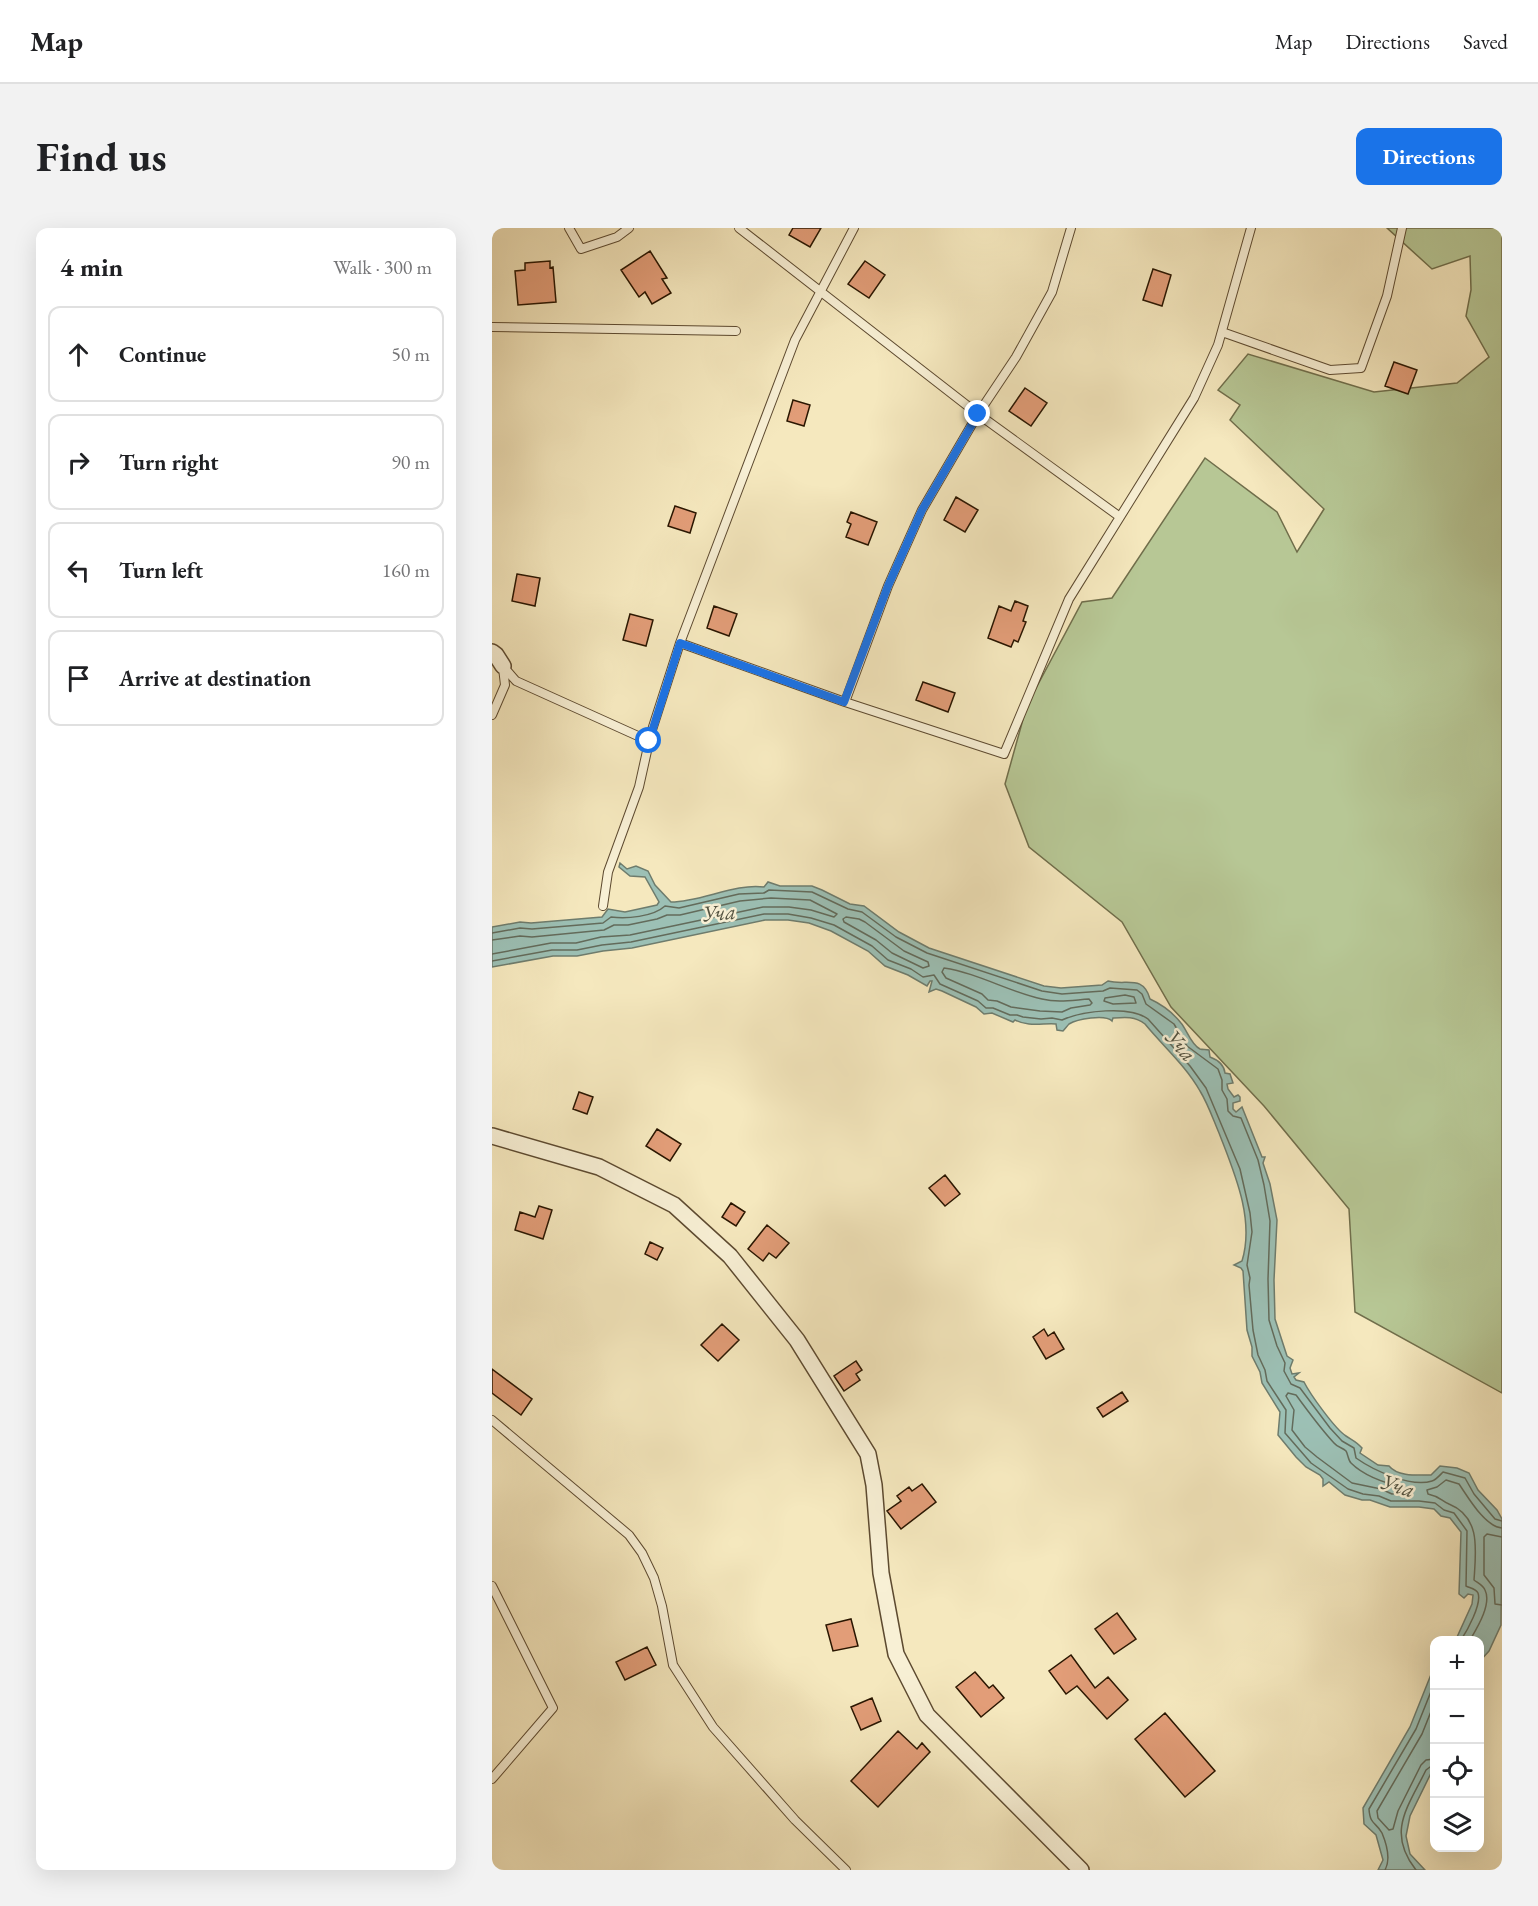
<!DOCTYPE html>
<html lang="en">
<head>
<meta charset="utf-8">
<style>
	:root { --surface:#fff; --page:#f2f2f2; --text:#202124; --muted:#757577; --line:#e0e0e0; --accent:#1a73e8 }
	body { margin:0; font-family:"EB Garamond",serif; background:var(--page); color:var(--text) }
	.controls { position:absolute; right:18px; bottom:18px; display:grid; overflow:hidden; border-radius:12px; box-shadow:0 6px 24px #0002 }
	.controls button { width:54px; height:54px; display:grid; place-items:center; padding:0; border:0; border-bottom:2px solid var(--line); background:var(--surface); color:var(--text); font:30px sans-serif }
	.stop { position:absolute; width:18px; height:18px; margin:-14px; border:4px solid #1a73e8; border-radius:50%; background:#fff }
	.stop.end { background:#1a73e8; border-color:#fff; box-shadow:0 2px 6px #0008 }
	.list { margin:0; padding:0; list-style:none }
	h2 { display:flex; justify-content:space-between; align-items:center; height:78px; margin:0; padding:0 24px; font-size:26px }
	h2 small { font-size:20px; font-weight:400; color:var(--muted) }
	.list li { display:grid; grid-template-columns:39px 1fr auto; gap:18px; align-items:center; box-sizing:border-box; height:96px; margin:0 12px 12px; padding:0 12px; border:2px solid var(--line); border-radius:12px }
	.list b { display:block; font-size:22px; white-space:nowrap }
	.list em { font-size:20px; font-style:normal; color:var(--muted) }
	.icon { flex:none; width:33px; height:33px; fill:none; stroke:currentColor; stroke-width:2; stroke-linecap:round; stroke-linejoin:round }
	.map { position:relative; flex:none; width:1010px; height:1642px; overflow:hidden; border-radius:12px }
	header { display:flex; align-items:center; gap:36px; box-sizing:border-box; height:84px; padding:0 30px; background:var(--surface); border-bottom:2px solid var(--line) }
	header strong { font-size:28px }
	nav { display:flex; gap:33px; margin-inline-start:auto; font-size:21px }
	.intro { display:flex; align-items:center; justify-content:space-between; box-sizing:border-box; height:144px; padding:0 36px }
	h1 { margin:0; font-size:42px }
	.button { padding:15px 27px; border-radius:12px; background:var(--accent); color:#fff; font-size:21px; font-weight:700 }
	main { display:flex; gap:36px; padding:0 36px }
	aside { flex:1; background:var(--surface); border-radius:12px; box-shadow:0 6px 24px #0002 }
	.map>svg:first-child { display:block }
	.green { fill:#b7c795; stroke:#706e4b; stroke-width:1.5 }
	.water { fill:#9cc0b5; stroke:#6e7c6d; stroke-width:1.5 }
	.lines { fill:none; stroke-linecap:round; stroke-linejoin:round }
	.shore { stroke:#636b5b; stroke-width:1.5 }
	.building { fill:#e29d78; stroke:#2a1601; stroke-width:1.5 }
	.service-casing { stroke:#5d4a30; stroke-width:10 }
	.minor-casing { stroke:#5d4a30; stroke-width:18 }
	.service { stroke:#f8f0d5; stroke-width:8 }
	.minor { stroke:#f8f0d5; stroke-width:15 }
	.route { stroke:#1a73e8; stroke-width:8 }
	.labels { text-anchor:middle; stroke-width:5; stroke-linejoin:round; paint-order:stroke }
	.water-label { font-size:22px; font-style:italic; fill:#525240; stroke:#f8f0d5 }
</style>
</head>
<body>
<header>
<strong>Map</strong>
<nav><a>Map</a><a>Directions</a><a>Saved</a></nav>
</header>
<div class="intro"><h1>Find us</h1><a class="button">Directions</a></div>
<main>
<aside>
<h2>4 min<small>Walk · 300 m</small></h2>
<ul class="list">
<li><svg class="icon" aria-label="ahead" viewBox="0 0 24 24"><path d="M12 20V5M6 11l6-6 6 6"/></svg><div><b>Continue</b></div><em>50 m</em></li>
<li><svg class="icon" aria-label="right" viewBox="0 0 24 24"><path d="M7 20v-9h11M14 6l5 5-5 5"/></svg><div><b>Turn right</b></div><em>90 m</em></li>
<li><svg class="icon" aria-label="left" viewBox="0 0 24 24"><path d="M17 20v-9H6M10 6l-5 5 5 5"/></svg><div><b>Turn left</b></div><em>160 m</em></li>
<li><svg class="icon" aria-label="arrive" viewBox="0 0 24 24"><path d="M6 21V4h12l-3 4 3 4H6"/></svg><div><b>Arrive at destination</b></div></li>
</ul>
</aside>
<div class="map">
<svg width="1010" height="1642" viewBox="0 0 1010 1642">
	<rect width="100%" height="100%" fill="#f5e8be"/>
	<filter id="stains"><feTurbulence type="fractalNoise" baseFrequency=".00333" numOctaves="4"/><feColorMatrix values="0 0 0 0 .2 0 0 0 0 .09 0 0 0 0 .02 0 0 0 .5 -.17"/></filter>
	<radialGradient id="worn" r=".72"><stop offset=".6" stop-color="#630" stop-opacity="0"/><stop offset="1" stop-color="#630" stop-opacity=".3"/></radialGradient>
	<path class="green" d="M895 0H1010V1165L863 1084 857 981 772 878 679 779 630 694 537 619 513 556 535 477 590 374 620 370 713 230 785 284 805 324 832 281 738 192 748 177 726 162 756 126 882 164 965 155 997 129 974 88 979 62 978 28 940 41Z"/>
	<path class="water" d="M128 635 135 641 144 638 156 643 163 657 179 674C209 674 243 655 272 659L276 654 288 658H320L330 662 358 676 372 678 407 704 437 720 552 758 569 760 610 757 616 753C634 758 651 746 658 771 669 776 681 785 689 795 695 802 699 817 708 821 711 822 714 821 717 822L718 829C726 832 732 836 733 845L738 846 741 855 735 856 736 861 742 869 746 867 748 869V873L741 875V881L744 884 750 879 770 929H773L771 935 778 956 785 992 782 1052 783 1091 795 1128 801 1132 798 1140 800 1146 807 1145 802 1149 804 1152 812 1154C818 1166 843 1201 854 1208 860 1212 865 1214 870 1220L868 1225 886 1237 897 1238C906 1249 926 1247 939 1247L948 1238 965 1240 977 1245 986 1262 1005 1282 1010 1291 1009 1397 997 1423 988 1433 987 1412H953L965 1409 980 1376 981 1367 976 1366 972 1370 967 1366 969 1304 958 1290 949 1288 942 1281 927 1279H898L878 1272H870L853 1267 837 1254 831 1258V1251L828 1247 814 1239 804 1229 786 1207 788 1184 770 1155 768 1144 760 1128V1119L755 1102 751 1043 749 1040 742 1037 750 1033C763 991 742 944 727 905 721 891 716 876 708 863 694 838 671 818 653 796 643 788 633 789 621 790L620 793C613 786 585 791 577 796 576 797 572 802 571 803L565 802 564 796C551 795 536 799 523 792L521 794 500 785 492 786 484 779 450 763 444 761 437 764 440 753H438L435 758 416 747 393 738 376 723 339 703 317 695 296 692H273L140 720 111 723 85 728H61L0 739V699L28 694 39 695 110 689 116 681 133 684 165 677 167 674 153 649 138 648 127 639Z
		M942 1439V1539L918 1588 914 1608 918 1626 933 1642H886L891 1632 884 1607 872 1596 871 1580 918 1499Z"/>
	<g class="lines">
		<path class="shore" d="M354 689 367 691 373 694 412 723 436 734 437 738 431 740 400 725 384 712 352 694 351 691Z
			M0 705 28 700 40 701 111 695 119 689C134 691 161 689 173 678L187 680 247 666 272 665 277 662 320 664 356 681 370 684 404 709 435 725 550 763 570 766 611 763 618 760 645 762 650 766 654 776 682 796 695 818 726 841 730 852V862L735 871 736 883 741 888 749 890 766 932 772 957 778 993 776 1051 777 1092 785 1118 793 1135 792 1143 799 1156 808 1160 838 1200 850 1213 862 1220 864 1230C881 1242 919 1260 940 1253 944 1252 948 1247 951 1244L973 1250 982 1266 1003 1291 1010 1293
			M0 712 28 708 40 709 112 702 122 697H136L165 691 175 687H188L248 673 279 670 318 672 345 686 342 689 319 682 297 679H271L138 707 109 709 84 715H59L0 726
			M0 733 60 722H85L110 717 139 714 272 686H296L319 690 342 697 380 718 396 732 419 741 431 749 442 747 448 756 486 773 494 780H501L518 787H525L531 789 549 791 560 790 570 792C590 783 638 777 656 791L698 838 714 860 748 941 758 985 760 1004 755 1037 758 1050 757 1057 761 1102 766 1127 773 1142 775 1153 794 1182 793 1205 819 1235 856 1261 871 1266 887 1268 899 1273H927L943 1275 952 1282 962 1285 975 1303 974 1358C978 1360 984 1361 986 1365 990 1376 975 1403 969 1412
			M452 740C486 745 517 764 550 771 566 775 581 772 597 771L600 775 598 777 579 780 570 784 548 783 519 779 505 773 496 772 490 766 454 750 450 744Z
			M633 767 642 769 644 775 621 776 612 773 613 770Z
			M796 1165 804 1167C816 1183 828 1200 842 1215 845 1219 851 1220 854 1223 856 1226 856 1232 859 1235 873 1249 896 1256 914 1260L915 1264 900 1266 889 1261 860 1255 825 1229 813 1219 800 1202 802 1182 794 1168Z
			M1010 1309 995 1306 992 1309V1347L1002 1360 1003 1376 1010 1377
			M978 1412C985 1400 1000 1376 993 1362 991 1357 986 1355 982 1352 984 1322 989 1289 957 1276 948 1272 949 1269 936 1266L935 1262 945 1259 954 1252 967 1256C976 1269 993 1299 1010 1300
			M942 1476 930 1506 885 1583 886 1590 897 1602 901 1601 906 1583 929 1537 934 1532 942 1531
			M893 1642C899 1631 895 1617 890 1605 884 1594 878 1597 877 1581L924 1501 942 1456
			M924 1642C894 1604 916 1579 934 1542L938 1539 942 1538"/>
	</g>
	<path class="building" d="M301 0H329L318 19 297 7Z
		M158 23 175 50 170 51 179 65 160 76 153 64 147 69 129 42Z
		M58 33V40L61 39 64 74 26 77 23 43 33 42V35Z
		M373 33 393 47 377 70 356 56Z
		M661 41 679 47 670 78 651 72Z
		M902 134 925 142 916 166 893 158Z
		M533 160 555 175 539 198 517 183Z
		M301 172 318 177 312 198 295 193Z
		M464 269 486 282 473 304 452 292Z
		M183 278 204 285 198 305 176 298Z
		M359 284 385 294 376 317 354 309 359 296 355 294Z
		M25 346 48 350 43 378 20 373Z
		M523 373 536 378 531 393 534 394 526 414 522 412 519 419 496 410 507 378 519 383Z
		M222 378 245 386 237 408 215 400Z
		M138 386 161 392 154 418 131 412Z
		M431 454 463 465 456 484 424 472Z
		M87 864 101 869 95 886 81 881Z
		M165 901 189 916 178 933 154 918Z
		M453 947 468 966 453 978 437 960Z
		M239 975 253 984 244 998 230 989Z
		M47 978 60 982 51 1011 23 1002 28 984 43 989Z
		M275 997 297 1015 284 1030 277 1025 271 1033 256 1021Z
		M158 1014 171 1020 165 1032 153 1026Z
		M230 1096 247 1112 226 1133 209 1117Z
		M552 1101 556 1108 562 1104 572 1121 554 1131 541 1109Z
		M364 1133 370 1142 364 1146 368 1152 352 1163 342 1148Z
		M0 1141 40 1171 29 1187 0 1165Z
		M630 1164 636 1173 611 1189 605 1180Z
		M430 1256 444 1274 409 1301 395 1283 409 1273 405 1268 417 1259 420 1263Z
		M625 1385 644 1411 622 1426 603 1401Z
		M359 1391 366 1418 341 1423 334 1397Z
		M155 1419 164 1437 133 1452 124 1434Z
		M579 1427 603 1460 616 1449 636 1472 615 1491 585 1458 574 1466 557 1443Z
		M483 1444 497 1460 501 1457 512 1470 489 1489 464 1459Z
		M380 1470 389 1493 369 1502 359 1479Z
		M673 1485 723 1543 693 1569 643 1511Z
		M406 1503 425 1521 430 1515 438 1524 386 1579 359 1553Z"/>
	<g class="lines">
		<defs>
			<path id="service" d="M77 0 89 21 125 9 137 0
				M247 0 486 186 628 289
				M0 99 244 103
				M730 104 838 142 869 140 895 68 910 0
				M188 415 353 474 512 526 577 371 702 170 726 117 759 0
				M11 438 24 453 157 513
				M353 474 396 358 430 282 486 186 524 129 560 64 579 0
				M0 487 13 457 11 440
				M111 678 116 644 147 559 159 505 188 415 303 112 362 0
				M0 1192 137 1307 150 1325 162 1350 170 1378 181 1437 221 1499 303 1592 354 1642
				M0 1358 61 1480 0 1551"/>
			<path id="minor" d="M0 424 4 427 11 438
				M0 908 107 939 182 977 238 1028 305 1112 376 1226 382 1257 389 1345 404 1426 435 1487 589 1642"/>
		</defs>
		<use href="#service" class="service-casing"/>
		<use href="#minor" class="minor-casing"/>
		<use href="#service" class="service"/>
		<use href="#minor" class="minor"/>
	</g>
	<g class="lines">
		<path class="route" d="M157 513 188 415 352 474 396 358 430 282 486 186"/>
	</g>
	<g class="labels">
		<g class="water-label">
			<text transform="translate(227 684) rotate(-4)" y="8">Уча</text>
			<text transform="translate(689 817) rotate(49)" y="8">Уча</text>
			<text transform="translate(906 1257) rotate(17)" y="8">Уча</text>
		</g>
	</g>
	<rect width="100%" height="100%" filter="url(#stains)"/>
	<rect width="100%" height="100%" fill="url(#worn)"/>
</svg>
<div class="controls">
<button>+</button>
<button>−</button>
<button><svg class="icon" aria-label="locate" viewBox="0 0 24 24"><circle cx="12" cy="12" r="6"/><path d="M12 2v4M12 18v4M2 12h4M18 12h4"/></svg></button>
<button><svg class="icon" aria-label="layers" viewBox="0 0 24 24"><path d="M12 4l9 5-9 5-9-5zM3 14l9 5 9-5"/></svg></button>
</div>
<div class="stop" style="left:157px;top:513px"></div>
<div class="stop end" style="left:486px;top:186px"></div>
</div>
</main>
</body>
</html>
